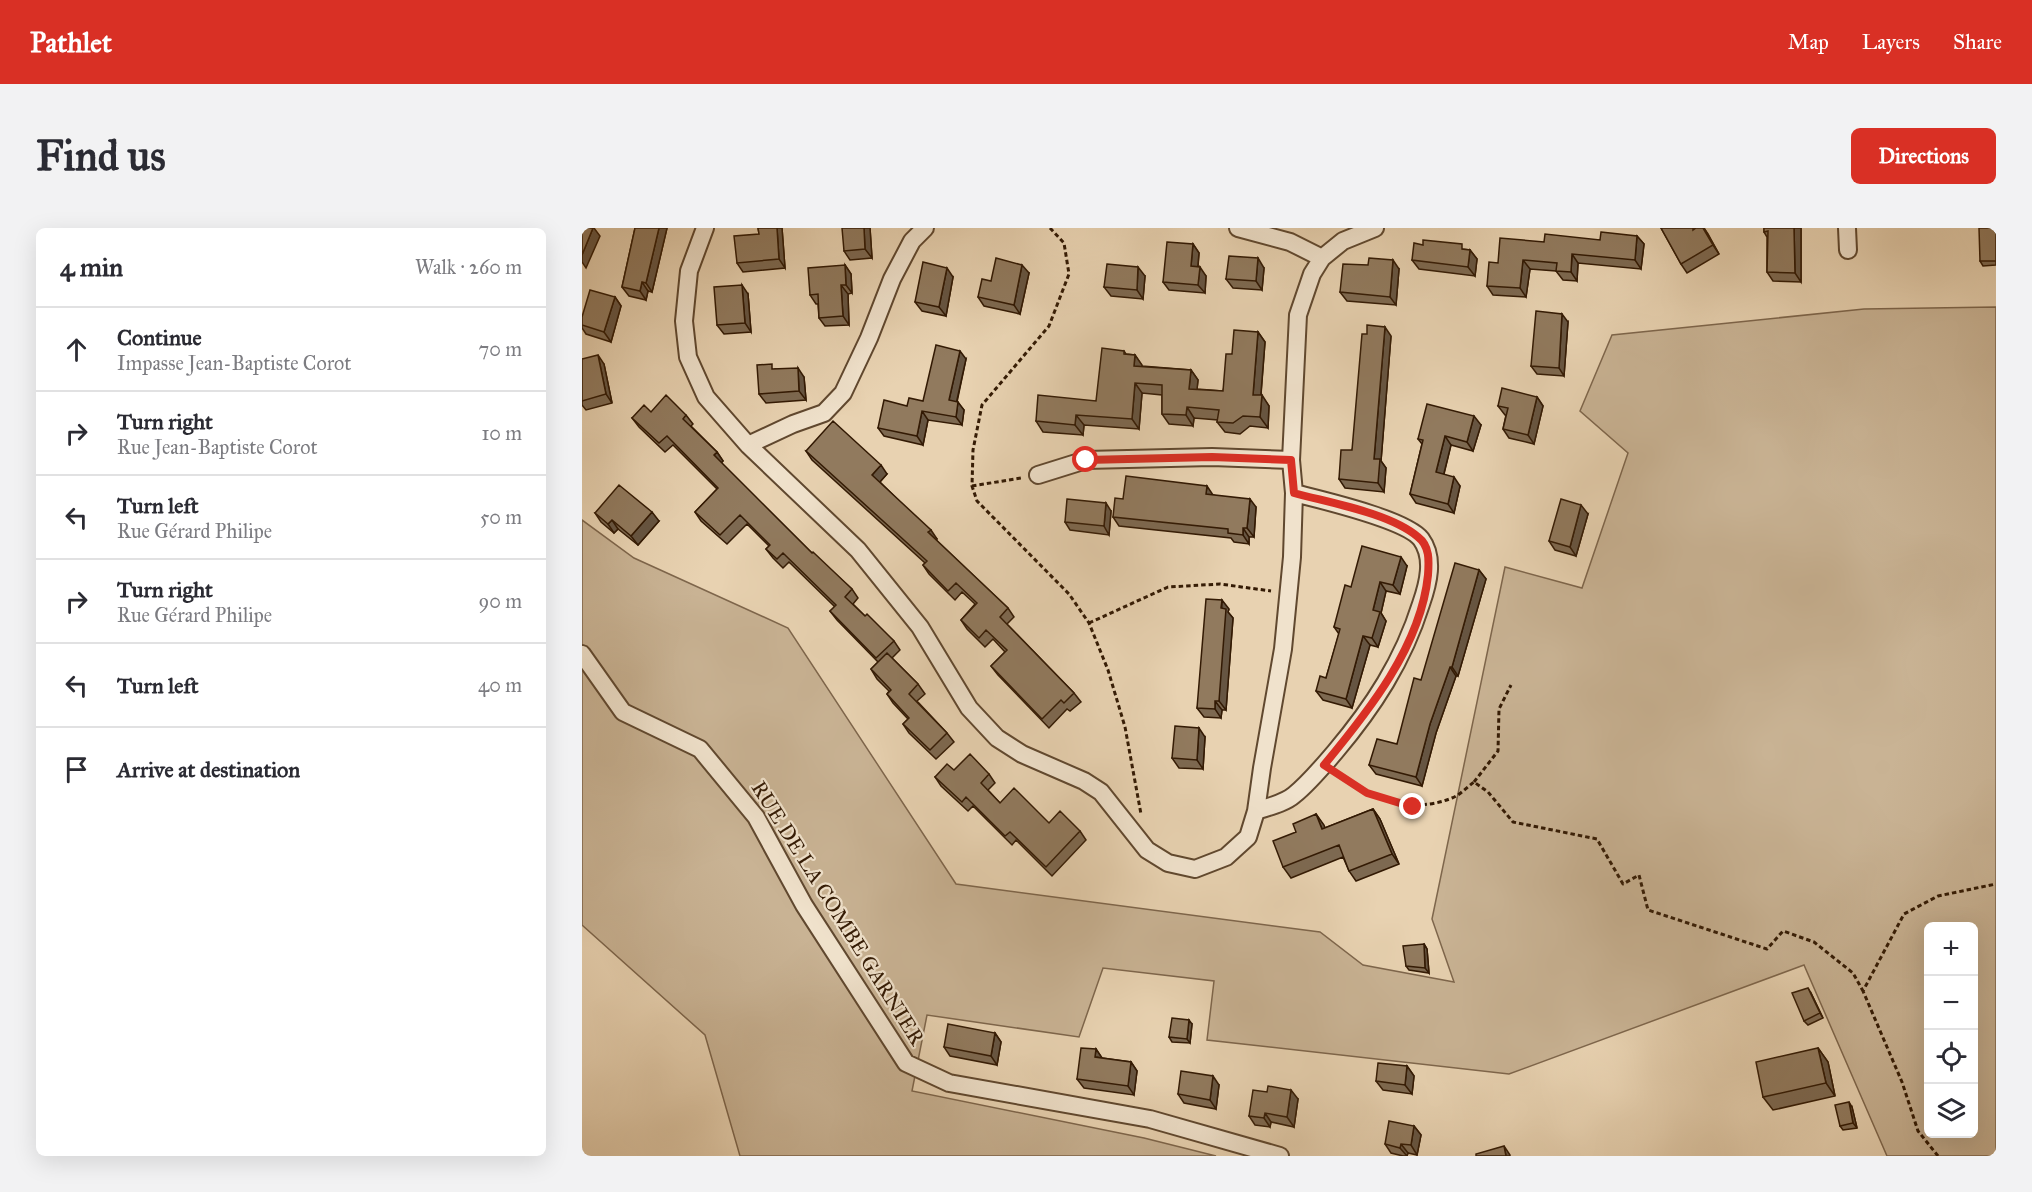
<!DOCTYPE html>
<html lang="en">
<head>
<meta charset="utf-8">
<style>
	:root { --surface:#fff; --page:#f2f2f3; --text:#2b2b33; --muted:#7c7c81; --line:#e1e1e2; --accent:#d93025 }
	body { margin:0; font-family:"IM FELL Great Primer",serif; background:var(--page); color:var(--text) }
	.controls { position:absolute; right:18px; bottom:18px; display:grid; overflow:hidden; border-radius:9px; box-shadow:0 6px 24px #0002 }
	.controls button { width:54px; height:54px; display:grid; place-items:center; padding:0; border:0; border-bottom:2px solid var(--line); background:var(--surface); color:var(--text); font:30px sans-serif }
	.stop { position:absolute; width:18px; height:18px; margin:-14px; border:4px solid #d93025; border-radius:50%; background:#fff }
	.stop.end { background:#d93025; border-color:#fff; box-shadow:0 2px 6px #0008 }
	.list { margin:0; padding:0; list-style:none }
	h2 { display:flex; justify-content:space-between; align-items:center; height:78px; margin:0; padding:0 24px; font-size:26px }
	h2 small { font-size:20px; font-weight:400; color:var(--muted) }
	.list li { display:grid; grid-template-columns:39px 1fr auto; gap:18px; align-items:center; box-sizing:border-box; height:84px; padding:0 24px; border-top:2px solid var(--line) }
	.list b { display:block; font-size:22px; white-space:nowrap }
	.list p { margin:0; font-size:20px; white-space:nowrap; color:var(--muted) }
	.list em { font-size:20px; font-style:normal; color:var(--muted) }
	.icon { flex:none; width:33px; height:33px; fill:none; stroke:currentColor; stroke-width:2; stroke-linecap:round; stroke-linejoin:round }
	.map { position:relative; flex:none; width:1414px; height:928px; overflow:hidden; border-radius:9px }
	header { display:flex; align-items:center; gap:36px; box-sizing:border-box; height:84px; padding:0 30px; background:var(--accent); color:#fff }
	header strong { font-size:28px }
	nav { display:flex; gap:33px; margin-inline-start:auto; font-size:21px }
	.intro { display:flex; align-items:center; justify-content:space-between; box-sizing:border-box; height:144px; padding:0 36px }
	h1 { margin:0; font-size:42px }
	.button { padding:15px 27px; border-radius:9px; background:var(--accent); color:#fff; font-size:21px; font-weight:700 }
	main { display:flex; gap:36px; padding:0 36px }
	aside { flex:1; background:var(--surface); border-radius:9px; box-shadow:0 6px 24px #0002 }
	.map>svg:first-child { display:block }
	.green { fill:#c9b394; stroke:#7e664c; stroke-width:1.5; fill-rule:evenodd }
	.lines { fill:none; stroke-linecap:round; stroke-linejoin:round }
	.street-casing { stroke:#60482f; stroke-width:20 }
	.path { stroke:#331a04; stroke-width:3; stroke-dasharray:4.5 3; stroke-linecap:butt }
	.street { stroke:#f0e2cc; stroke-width:16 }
	.wall { fill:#7d6951; stroke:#331a04; stroke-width:1.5 }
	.shaded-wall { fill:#665542; stroke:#331a04; stroke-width:1.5 }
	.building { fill:#917a5e; stroke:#331a04; stroke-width:1.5 }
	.route { stroke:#d93025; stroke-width:8 }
	.labels { text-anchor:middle; stroke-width:4.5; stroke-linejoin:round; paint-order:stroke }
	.street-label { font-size:21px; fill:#331a04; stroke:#f0e2cc }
</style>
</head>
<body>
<header>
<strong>Pathlet</strong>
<nav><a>Map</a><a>Layers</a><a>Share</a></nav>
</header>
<div class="intro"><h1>Find us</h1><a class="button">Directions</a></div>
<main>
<aside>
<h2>4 min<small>Walk · 260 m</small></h2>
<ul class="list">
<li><svg class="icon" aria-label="ahead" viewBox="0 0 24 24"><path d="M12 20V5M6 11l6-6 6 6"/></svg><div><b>Continue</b><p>Impasse Jean-Baptiste Corot</p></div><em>70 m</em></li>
<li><svg class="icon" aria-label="right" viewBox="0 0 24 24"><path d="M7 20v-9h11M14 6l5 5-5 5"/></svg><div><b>Turn right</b><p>Rue Jean-Baptiste Corot</p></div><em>10 m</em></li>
<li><svg class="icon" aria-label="left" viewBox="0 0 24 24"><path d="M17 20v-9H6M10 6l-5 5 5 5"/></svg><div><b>Turn left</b><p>Rue Gérard Philipe</p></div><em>50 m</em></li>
<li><svg class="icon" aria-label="right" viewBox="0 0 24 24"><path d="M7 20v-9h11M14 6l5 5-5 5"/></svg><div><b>Turn right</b><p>Rue Gérard Philipe</p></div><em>90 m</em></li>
<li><svg class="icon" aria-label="left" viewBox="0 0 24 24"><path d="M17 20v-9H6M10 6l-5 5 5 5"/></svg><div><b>Turn left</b></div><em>40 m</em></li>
<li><svg class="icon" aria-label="arrive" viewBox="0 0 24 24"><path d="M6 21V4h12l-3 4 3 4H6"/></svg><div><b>Arrive at destination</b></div></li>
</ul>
</aside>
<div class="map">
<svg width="1414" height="928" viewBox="0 0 1414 928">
	<rect width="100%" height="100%" fill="#e8d2b1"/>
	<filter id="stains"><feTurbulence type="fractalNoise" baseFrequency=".00333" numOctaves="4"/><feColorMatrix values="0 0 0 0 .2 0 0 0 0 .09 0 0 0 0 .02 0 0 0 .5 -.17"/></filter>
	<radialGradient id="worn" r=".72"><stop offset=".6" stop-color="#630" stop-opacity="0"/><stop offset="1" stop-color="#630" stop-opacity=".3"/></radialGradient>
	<path class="green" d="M1414 79V928H1305L1222 737 927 846 625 812 632 753 521 740 497 809 345 787 330 863 562 910 634 928H158L123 807 0 697V292L52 330 206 400 374 656 738 704 781 737 872 754 850 691 923 339 1000 360 1046 225 998 183 1030 107 1282 81ZM1346 698H1392V906H1346Z"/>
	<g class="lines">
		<defs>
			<path id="street" d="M123 0 107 43 102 93 106 129 124 169 166 217 276 322 338 399 387 480 415 510 440 526 502 553 519 564 565 622 586 635 613 641 644 629 666 609 674 583 680 540 701 421 710 329 712 265 709 232 716 87 730 46 740 30 761 13 793 0
				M656 0 708 14 740 30
				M1265 0 1266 22
				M166 217 211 196 242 185 261 165 287 110 310 51 330 13 343 0
				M456 247 504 232 630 229 709 232
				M0 426 41 484 118 521 174 589 222 677 324 835 367 855 568 891 698 928
				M674 583C686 579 703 575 712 567 727 555 740 539 753 524 791 479 821 433 839 376 846 356 853 330 839 311 823 291 739 272 712 265"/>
		</defs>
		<use href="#street" class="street-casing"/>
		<path class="path" d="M468 0 482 15 487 46 467 98 400 177 391 222 390 258 395 273 487 366 507 395 526 442 543 499 559 586
			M390 258 439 250
			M507 395 586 359 638 356 689 363
			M757 547C792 569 828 587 870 570 878 567 885 559 892 554L906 564 931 594 1015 611 1041 656 1057 647 1066 682 1185 721 1201 703 1232 714 1271 745 1281 763
			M892 554 916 523 917 481 929 457
			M1356 928 1336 903 1320 854 1281 763 1322 686 1356 668 1414 656"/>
		<use href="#street" class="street"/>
	</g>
	<path class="wall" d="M53 0H85L70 64 66 63 64 72 47 68 40 59Z
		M176 0H200L203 40 161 44 155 35 177 6Z
		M288 0 290 30 268 32 262 23Z
		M1079 0H1112L1113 1 1122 0 1137 26 1105 45 1099 36Z
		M1182 0H1219V54L1191 53 1185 44V9L1182 4Z
		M1414 0V37L1401 38 1398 33Z
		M1055 8 1062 16 1059 41 996 35 995 53 981 52 974 43 948 41 944 69 911 67 905 58 916 35 962 14 1018 12Z
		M611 16 617 25 616 39 624 48 623 65 587 62 581 54Z
		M841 17 888 22 895 31 893 48 837 41 830 32Z
		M263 37 269 46 270 65 266 66 267 97 243 98 237 90 236 76H234L228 67Z
		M682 40 680 62 651 60 644 51Z
		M817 41 814 77 765 73 758 64Z
		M447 45 438 86 402 78 396 69 409 53Z
		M563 48 561 71 529 68 522 59Z
		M371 49 364 88 340 83 333 74Z
		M166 66 169 104 142 106 135 97Z
		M33 69 39 78 29 114 4 106 0 100V89Z
		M986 94 982 148 955 146 949 138Z
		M676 104 683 114 679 167 687 178 686 200 668 198 658 206 643 204 635 194 636 192 612 190 611 198 587 196 580 186V167L560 165 557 201 502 197 501 207 461 204 454 193 514 173 542 123 544 126 553 127 560 138 609 142 616 152 615 161 641 163 650 126Z
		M809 108 799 233 804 240 802 264 763 260 757 251 770 222Z
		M0 131 22 136 30 175 4 182 0 177Z
		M384 131 375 174 382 182 380 197 346 192 341 217 302 208 296 200 325 178 341 173Z
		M193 141 222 149 224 172 184 175 177 166Z
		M955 169 961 178 952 216 927 210 921 201 924 187H923L916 178Z
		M69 184 104 187 111 196 109 198 135 224 141 233 139 235 230 325 270 361 276 370 271 376 283 388 312 413 318 422 310 430 336 456 343 466 335 473 365 505 372 514 354 531 327 505 321 496 326 491 311 475 305 466 307 463 295 451 289 441 296 434 255 392 248 383 253 379 207 334 201 340 191 330 184 321 187 318 165 296 145 316 119 293 113 284 135 261 91 217 83 224 57 199 50 190Z
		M899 197 891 223 869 217 862 246 878 258 872 285 834 275 828 266 840 216 836 211Z
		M224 223 305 246 298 254 355 311 354 312 426 380 432 389 425 396 492 465 499 474 488 483 485 481 467 500 416 447 409 438 423 424 411 411 403 419 385 401 379 392 393 376 380 364 373 372 347 346 341 337 343 335 230 232Z
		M631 267 674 279 672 309H667V316L652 314 649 310 537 298 531 289 541 271Z
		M529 283 527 307 488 302 483 294Z
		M13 285 77 293 56 317 36 301 32 305 19 294Z
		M1006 286 994 328 973 322 967 313Z
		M825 338 818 366 804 363 799 385 804 393 796 419 788 417 770 480 741 472 734 463 744 450 757 406 752 399 769 359Z
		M897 342 904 351 876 448H874L854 505 840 558 794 546 787 537 815 516 839 452Z
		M647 381 646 384 651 390 644 482H640L639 490 622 489 615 480Z
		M623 509 621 541 597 540 590 530Z
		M372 542 407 546 413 555 406 562 418 575 467 595 498 603 504 612 470 648 434 612 430 617 391 578 386 583 359 558 353 549Z
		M791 581 798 591 817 636 774 653 767 643 761 629 709 650 701 639 714 604 734 586 743 600Z
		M842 716 845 721 847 745 827 742 824 738Z
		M1229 765 1241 790 1226 797 1222 793Z
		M610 796 608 815 590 814 587 809Z
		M413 805 419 814 415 837 368 828 362 819Z
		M1236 820 1246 834 1253 868 1191 882 1181 869Z
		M514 821 520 830 549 834 555 843 552 867 502 860 495 851Z
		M825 838 832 848 830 866 801 862 794 853Z
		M637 857 634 881 602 875 596 866Z
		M716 871 712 899 689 894 688 899 673 897 667 888Z
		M1270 879 1275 900 1261 902 1258 898Z
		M832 898 839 907 835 927 826 925 825 928H821L809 925 803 916Z"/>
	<path class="shaded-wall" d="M11 0H12L18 8 4 40 0 34V27Z
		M77 0H85L70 64 64 55Z
		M195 0H200L203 40 197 31Z
		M282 0H288L290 30 283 21Z
		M1122 0 1126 6 1137 26 1131 17Z
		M1212 0H1219V54L1213 45Z
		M1055 8 1062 16 1059 41 1053 32Z
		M611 16 617 25 615 47 609 38Z
		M888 22 895 31 893 48 886 39Z
		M990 26 996 35 995 53 989 44Z
		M676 30 682 40 680 62 674 53Z
		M811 32 817 41 814 77 808 69Z
		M941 32 948 41 944 69 938 60Z
		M263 37 269 46 270 65 264 57Z
		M440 37 447 45 438 86 432 77Z
		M556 39 563 48 561 71 555 62Z
		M618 39 624 48 623 65 616 57Z
		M365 40 371 49 364 88 357 79Z
		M60 54 66 63 64 72 58 63Z
		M160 57 166 66 169 104 163 95Z
		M259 57 266 66 267 97 261 88Z
		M33 69 39 78 29 114 22 104Z
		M980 86 986 94 982 148 977 140Z
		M803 99 809 108 799 233 804 240 802 264 796 255 792 231Z
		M676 104 683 114 678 177 671 167Z
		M378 123 384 131 373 181 367 172Z
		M16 127 22 136 30 175 24 166Z
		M553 127 560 137 559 148 552 138Z
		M216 140 222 149 224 172 217 163Z
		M609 142 616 152 614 171 607 161Z
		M553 155 560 165 557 201 550 191Z
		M680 167 687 178 686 200 678 189Z
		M955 169 961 178 952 216 946 207Z
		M376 174 382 182 380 197 374 189Z
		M605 179 612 190 611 198 604 187Z
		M340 183 346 192 341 217 335 208Z
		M494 187 502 197 501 207 493 197Z
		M892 188 899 197 891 223 885 214Z
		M863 208 869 217 860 253 854 244Z
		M135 224 141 233 138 236 132 227Z
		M299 237 305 246 296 256 290 247Z
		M872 249 878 258 872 285 866 276Z
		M625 258 631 267 630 275 624 266Z
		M668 271 674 279 672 309 665 300Z
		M524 275 529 283 527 307 522 298Z
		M999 277 1006 286 994 328 988 319Z
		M70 284 77 293 56 317 49 308Z
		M30 292 36 301 32 305 26 296Z
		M661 300 667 309V316L661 307Z
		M349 302 355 311 353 313 346 304Z
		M819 329 825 338 818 366 811 357Z
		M897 342 904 351 876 448 870 439Z
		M798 354 804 363 799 385 804 393 796 419 790 410 791 382Z
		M640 372 647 381 646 384 651 390 644 482 637 473Z
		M781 408 788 417 770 480 764 471Z
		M868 439 874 448 854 505 840 558 834 549 848 496Z
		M633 473 640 482 639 490 633 481Z
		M617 500 623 509 621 541 615 532Z
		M791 581 798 591 817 636 810 626Z
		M734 586 742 597 747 611 740 601Z
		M842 716 845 721 847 745 843 740Z
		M1226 760 1229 765 1241 790 1238 785Z
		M607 792 610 796 608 815 605 811Z
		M413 805 419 814 415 837 409 828Z
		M1236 820 1246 834 1253 868 1244 855Z
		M514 821 520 830 513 829Z
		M549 834 555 843 552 867 546 858Z
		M825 838 832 848 830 866 823 857Z
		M631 848 637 857 634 881 628 872Z
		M709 862 716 871 712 899 705 889Z
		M1267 874 1270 879 1275 900 1271 895Z
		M683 885 689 894 688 899 682 890Z
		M832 898 839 907 835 927 829 917Z
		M819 916 826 925 825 928 818 920Z
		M922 918 928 927V928H924Z"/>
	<path class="building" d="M0 0H11L0 27Z
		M53 0H77L64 55 60 54 58 63 40 59Z
		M176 0H195L197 31 155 35 152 8 177 6Z
		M260 0H282L283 21 262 23Z
		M1079 0H1111V2L1114 0H1121L1131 17 1099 36Z
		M1182 0H1212L1213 45 1185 44 1186 3 1182 4Z
		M1397 0H1414V33H1398Z
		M1019 4 1055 8 1053 32 990 26 989 44 974 43 975 35 941 32 938 60 905 58 907 34 916 35 918 10 962 14 963 6 1018 12Z
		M841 12 880 16V21L888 22 886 39 830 32 832 15 841 17Z
		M585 14 611 16 609 38 618 39 616 57 581 54Z
		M647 28 676 30 674 53 644 51Z
		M414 30 440 37 432 77 396 69 400 51 409 53Z
		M787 30 811 32 808 69 758 64 761 36 786 37Z
		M341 34 365 40 357 79 333 74Z
		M525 36 556 39 555 62 522 59Z
		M263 37 264 57H259L261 88 237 90 236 66 228 67 226 40Z
		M160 57 163 95 135 97 132 59Z
		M8 62 33 69 22 104 0 97V89Z
		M954 83 980 86 977 140 949 138Z
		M785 97 803 99 792 231H798L796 255 757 251 759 222H770L780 106H785Z
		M652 102 676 104 671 167H680L678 189 661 188 651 195 635 194 637 182 605 179 604 187 580 186V157L553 155 550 191 494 187 493 197 454 193 456 167 514 173 520 120 542 123V126L553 127 552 138 609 142 607 161 641 163 644 126H650Z
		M354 117 378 123 367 172 376 174 374 189 340 183 335 208 296 200 302 172 325 178 327 170 341 173Z
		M16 127 24 166 0 173V131Z
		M190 136V141L216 140 217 163 177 166 175 137Z
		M920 160 955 169 946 207 921 201 926 180 916 178Z
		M84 167 104 187 101 191 135 224 132 227 230 325 231 324 270 361 263 369 283 388 285 386 312 413 294 430 248 383 254 377 201 325 195 331 184 321 188 317 158 287 138 307 113 284 136 260 85 208 77 215 50 190 62 177 69 184Z
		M845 176 892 188 885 214 863 208 854 244 872 249 866 276 828 266 841 212 836 211Z
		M251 193 299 237 290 247 349 302 346 304 426 380 418 389 492 465 482 475 479 472 460 491 409 438 425 422 404 402 397 410 379 392 395 375 374 355 366 363 341 337 345 333 224 223Z
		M544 248 625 258 624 266 668 271 665 300H661V307L646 305V301L531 289 533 270 541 271Z
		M37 257 70 284 49 308 30 292 26 296 13 285Z
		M485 271 524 275 522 298 483 294Z
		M979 271 999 277 988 319 967 313Z
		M780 318 819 329 811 357 798 354 791 382 798 384 790 410 781 408 764 471 734 463 738 448 744 450 758 401 752 399 763 357 769 359Z
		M873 335 897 342 870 439H868L848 496 834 549 787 537 795 511 815 516 832 450 839 452Z
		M624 371 640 372 639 380 644 381 637 473H633V481L615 480Z
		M305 425 336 456 327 466 365 505 348 522 321 496 327 490 305 466 309 462 289 441Z
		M593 498 617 500 615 532 590 530Z
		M388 526 407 546 399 555 418 575 432 560 467 595 478 583 498 603 464 639 428 604 423 608 384 569 380 574 353 549 365 536 372 542Z
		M791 581 810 626 767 643 757 617 701 639 691 613 714 604 711 596 734 586 740 601Z
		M842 716 843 740 824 738 821 718Z
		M1226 760 1238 785 1222 793 1210 765Z
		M590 790 607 792 605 811 587 809Z
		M366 796 413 805 409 828 362 819Z
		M499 820 514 821 513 829 549 834 546 858 495 851Z
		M1236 820 1244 855 1181 869 1174 834Z
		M796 835 825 838 823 857 794 853Z
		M599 843 631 848 628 872 596 866Z
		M686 858 709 862 705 889 683 885 682 890 667 888 671 862 685 864Z
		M1267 874 1271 895 1258 898 1253 877Z
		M807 893 832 898 829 917 819 916 818 920 803 916Z
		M922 918 924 928H894V926Z"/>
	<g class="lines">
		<path class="route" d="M504 232 630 229 709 232 712 265C748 275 808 285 836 309 848 318 847 333 846 347 839 418 786 484 742 537L785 565 831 579"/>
	</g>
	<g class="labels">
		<g class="street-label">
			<text transform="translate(256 685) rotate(58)" y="7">RUE DE LA COMBE GARNIER</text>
		</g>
	</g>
	<rect width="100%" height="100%" filter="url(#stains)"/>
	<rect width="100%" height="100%" fill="url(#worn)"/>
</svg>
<div class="controls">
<button>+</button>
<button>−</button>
<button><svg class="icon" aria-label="locate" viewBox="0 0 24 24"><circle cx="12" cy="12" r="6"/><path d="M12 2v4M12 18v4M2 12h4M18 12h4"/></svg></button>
<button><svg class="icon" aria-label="layers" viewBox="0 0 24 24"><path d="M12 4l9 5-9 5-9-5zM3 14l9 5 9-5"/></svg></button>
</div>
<div class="stop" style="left:504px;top:232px"></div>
<div class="stop end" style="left:831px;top:579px"></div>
</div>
</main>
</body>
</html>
